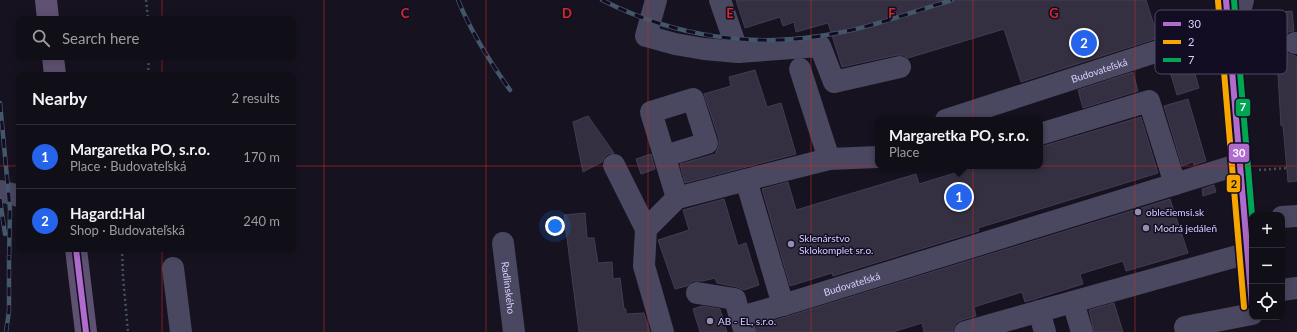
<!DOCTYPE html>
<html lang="en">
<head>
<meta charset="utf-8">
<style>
	:root { --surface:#100e17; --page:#1e1c24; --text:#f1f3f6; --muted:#9c9ca1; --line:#302e36; --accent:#2563eb }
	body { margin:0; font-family:Lato,sans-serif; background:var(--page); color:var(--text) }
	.controls { position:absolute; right:12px; bottom:12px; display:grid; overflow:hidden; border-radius:8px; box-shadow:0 2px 10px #0003 }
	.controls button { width:36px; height:36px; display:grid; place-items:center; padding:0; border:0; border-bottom:1px solid var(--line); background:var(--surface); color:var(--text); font:20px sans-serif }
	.you { position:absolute; left:555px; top:226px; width:14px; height:14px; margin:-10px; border:3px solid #fff; border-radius:50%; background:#1a73e8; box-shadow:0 0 0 6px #1a73e833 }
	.badge { display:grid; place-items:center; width:26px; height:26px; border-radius:50%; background:var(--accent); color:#fff; font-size:13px; font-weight:700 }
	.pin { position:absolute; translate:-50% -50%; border:2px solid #fff; box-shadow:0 1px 4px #0006 }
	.popup { position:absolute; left:875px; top:117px; width:168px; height:52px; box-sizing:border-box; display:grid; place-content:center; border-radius:8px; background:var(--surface); filter:drop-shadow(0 1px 3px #0005); font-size:13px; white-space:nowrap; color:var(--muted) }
	.popup b { font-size:15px; color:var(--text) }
	.popup::after { content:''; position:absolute; left:50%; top:100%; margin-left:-8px; border:8px solid transparent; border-top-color:var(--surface) }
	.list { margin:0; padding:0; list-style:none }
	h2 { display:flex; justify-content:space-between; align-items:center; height:52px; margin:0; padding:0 16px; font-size:17px }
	h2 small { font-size:13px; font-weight:400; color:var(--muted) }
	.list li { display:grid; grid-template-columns:26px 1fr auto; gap:12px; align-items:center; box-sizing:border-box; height:64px; padding:0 16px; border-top:1px solid var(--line) }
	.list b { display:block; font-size:15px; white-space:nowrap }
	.list p { margin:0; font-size:13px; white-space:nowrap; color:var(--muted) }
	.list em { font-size:13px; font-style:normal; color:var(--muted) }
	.icon { flex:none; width:22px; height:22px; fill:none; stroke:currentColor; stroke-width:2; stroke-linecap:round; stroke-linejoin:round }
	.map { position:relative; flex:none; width:1297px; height:332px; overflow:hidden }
	.search { position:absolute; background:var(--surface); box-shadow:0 2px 10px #0003; left:16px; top:16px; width:280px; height:44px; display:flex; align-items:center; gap:10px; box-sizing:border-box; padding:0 14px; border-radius:8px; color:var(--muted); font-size:15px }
	.panel { position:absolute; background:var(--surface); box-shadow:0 2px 10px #0003; left:16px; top:72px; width:280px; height:180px; border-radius:8px }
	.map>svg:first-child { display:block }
	.building { fill:#343041; stroke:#433c53 }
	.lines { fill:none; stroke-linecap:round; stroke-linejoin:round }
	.path { stroke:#455160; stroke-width:2.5; stroke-dasharray:2 3; stroke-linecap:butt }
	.minor { stroke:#4a4760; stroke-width:22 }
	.major { stroke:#5f5171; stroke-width:22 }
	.rail-casing { stroke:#43566a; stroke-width:4.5 }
	.rail { stroke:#130d24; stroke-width:3; stroke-dasharray:9; stroke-linecap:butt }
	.bus-1-casing { stroke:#130d24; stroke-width:9 }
	.bus-2-casing { stroke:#130d24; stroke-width:9 }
	.bus-3-casing { stroke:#130d24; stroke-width:9 }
	.bus-1 { stroke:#b06ccc; stroke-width:6 }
	.bus-2 { stroke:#f7a600; stroke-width:6 }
	.bus-3 { stroke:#00a651; stroke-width:6 }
	.grid { fill:none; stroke:#d62828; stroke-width:1; stroke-opacity:0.55 }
	.poi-dot { fill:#958eb1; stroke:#130d24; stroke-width:1.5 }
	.labels { text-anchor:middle; stroke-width:3; stroke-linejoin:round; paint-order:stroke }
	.street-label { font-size:10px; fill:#d9d1ff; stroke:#130d24 }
	.poi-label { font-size:10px; fill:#d9d1ff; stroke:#130d24; text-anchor:start }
	.key { fill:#130d24; stroke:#4e4866; stroke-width:1 }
	.key-label { font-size:11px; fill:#d9d1ff }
	.grid-label { font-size:13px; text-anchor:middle; font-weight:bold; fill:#d62828; stroke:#130d24; stroke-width:3; stroke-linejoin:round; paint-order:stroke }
	.line-badge { stroke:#130d24; stroke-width:1.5 }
	.badge-label { font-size:11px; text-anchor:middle; font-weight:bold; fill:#fff }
	.pale-badge-label { font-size:11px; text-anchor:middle; font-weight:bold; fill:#111 }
</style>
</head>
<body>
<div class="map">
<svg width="1297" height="332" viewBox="0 0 1297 332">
	<rect width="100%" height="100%" fill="#16121f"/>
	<path class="building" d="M736 0H1146L1158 38 1021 82 1004 29 908 58 903 55H897L842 67 828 23 796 32 794 22 783 26 780 17 745 28Z
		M1292 11 1294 31 1288 32 1285 36 1281 33H1275L1273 13Z
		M1205 49 1207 52 1208 68 1195 74 1199 88 1177 95 1167 61Z
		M1286 51 1289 54 1296 56 1297 60V181L1288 182 1283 125 1281 126 1277 57 1283 55Z
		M755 70 767 107 781 103 796 154 685 183 680 164 716 154V152L719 145V139L704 94 731 86 729 77Z
		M1133 72 1138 91 1083 108 1078 90Z
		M1188 99 1206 161 1194 165 1193 162 1182 166 1164 106Z
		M588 116 614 153 608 154 604 158 602 162 583 172 573 122Z
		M1141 117 1158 173 978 228 979 231 833 276 832 273 790 286 762 189 788 182 796 210 916 174 919 184 978 166H1040V147Z
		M651 154 655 169 641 174 636 159Z
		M1214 185 1216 192 1203 196 1202 189Z
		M724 199 738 246 746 243 759 285 744 290 737 287 717 283 715 278 703 281H693L687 286 675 289 658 240 689 230 683 210Z
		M1170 199 1188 253 1126 271 1123 261 1080 274 1083 284 1025 302 1022 292 974 307 976 316 962 320 956 323 953 329V332H924L922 323 893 332H757L756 326Z
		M585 213 587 238H594L598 263 612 262 613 279 620 278 624 309H626V314L644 313 650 332H579L564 215Z
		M1114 303 1123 332H1094L1089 310Z
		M702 306 720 309 727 332H700L693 309Z"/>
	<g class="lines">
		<path class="path" d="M146 0 148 19
			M148 75 149 57
			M1259 170 1287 168
			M122 249 123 277 128 332"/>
		<g class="minor">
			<path d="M656 0 646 36 675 44 704 49 738 52 820 46 834 82 900 67"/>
			<path d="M720 0 738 52"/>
			<path d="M1226 0 1252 306"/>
			<path d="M1243 0 1230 50 1276 45"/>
			<path d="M1295 43H1297"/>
			<path d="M800 69 829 159"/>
			<path id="s1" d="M946 120 1229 28"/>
			<path d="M1040 134 1149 101 1175 184"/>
			<path d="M665 156 707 143 693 99 651 112 677 198"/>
			<path id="s2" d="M878 157 829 159 746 180 783 305 1240 164"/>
			<path d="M614 165 646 229"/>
			<path d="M0 191 19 196"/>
			<path d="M1282 217 1297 216"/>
			<path id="s3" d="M503 243 514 332"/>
			<path d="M173 268 181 332"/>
			<path d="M1282 290 1297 288"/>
			<path d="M697 293 735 299 740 317"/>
			<path d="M1073 302 1082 332"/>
			<path d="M1039 311 1045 332"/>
			<path d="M663 332 644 266 646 229 677 198 746 180"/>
			<path d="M745 332 740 317 783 305"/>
			<path d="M965 332 1248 253"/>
			<path d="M1186 332 1185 327 1252 314"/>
		</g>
		<path class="major" d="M46 0 48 19
			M53 57 55 75
			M76 249 86 332"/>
		<defs>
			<path id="rail" d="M458 0C471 32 490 62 510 90
				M602 0C673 36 753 49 832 34 873 27 912 12 952 0
				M0 103 10 209 9 262
				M0 199 5 234
				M6 332 9 311V256"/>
		</defs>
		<use href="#rail" class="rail-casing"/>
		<use href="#rail" class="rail"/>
		<defs>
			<path id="bus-1" d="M1226 0 1252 306
				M76 249 86 332"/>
			<path id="bus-2" d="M1218 1 1244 307"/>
			<path id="bus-3" d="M1234 0 1252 215"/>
		</defs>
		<use href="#bus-1" class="bus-1-casing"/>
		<use href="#bus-2" class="bus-2-casing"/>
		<use href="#bus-3" class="bus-3-casing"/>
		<use href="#bus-1" class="bus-1"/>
		<use href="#bus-2" class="bus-2"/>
		<use href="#bus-3" class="bus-3"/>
	</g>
	<path class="grid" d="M162 0V19M324 0V332M486 0V332M648 0V332M811 0V332M973 0V332M1135 0V332M162 57V75M0 166H19M293 166H1297M162 249V332"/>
	<g class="poi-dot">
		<circle cx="1138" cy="212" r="4"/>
		<circle cx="1146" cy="228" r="4"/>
		<circle cx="791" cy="244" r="4"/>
		<circle cx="710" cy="321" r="4"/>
	</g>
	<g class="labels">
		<g class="street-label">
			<text dy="4" stroke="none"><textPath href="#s1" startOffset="161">Budovateľská</textPath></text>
			<text dy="4" stroke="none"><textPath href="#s2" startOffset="337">Budovateľská</textPath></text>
			<text dy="4" stroke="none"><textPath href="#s3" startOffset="45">Radlinského</textPath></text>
		</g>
		<g class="poi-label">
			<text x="1146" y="216">oblečiemsi.sk</text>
			<text x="1154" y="232">Modrá jedáleň</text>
			<text x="799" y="242">Sklenárstvo<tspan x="799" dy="12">Sklokomplet sr.o.</tspan></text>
			<text x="718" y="325">AB - EL, s.r.o.</text>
		</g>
	</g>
	<rect x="1155" y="10" width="132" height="64" rx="6" class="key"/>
	<rect x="1163" y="22" width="18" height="4" fill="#b06ccc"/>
	<rect x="1163" y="40" width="18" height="4" fill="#f7a600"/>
	<rect x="1163" y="58" width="18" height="4" fill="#00a651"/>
	<g class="key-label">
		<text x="1188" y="28">30</text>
		<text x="1188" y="46">2</text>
		<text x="1188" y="64">7</text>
	</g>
	<g class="grid-label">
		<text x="405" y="18">C</text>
		<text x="567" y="18">D</text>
		<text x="730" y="18">E</text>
		<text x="892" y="18">F</text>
		<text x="1054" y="18">G</text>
	</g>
	<g class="line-badge">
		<rect x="1235" y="98" width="16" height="19" rx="4" fill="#00a651"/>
		<rect x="1228" y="143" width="22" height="20" rx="4" fill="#b06ccc"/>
		<rect x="1226" y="174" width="15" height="19" rx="4" fill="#f7a600"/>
	</g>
	<g class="badge-label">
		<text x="1243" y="111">7</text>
		<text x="1239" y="157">30</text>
	</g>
	<g class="pale-badge-label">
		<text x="1234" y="188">2</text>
	</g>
</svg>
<div class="controls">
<button>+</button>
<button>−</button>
<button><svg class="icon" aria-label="locate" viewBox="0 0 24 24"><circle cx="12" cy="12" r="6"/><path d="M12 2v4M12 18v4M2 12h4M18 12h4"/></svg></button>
</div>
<div class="you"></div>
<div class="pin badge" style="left:959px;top:197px">1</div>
<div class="popup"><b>Margaretka PO, s.r.o.</b>Place</div>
<div class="pin badge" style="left:1084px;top:43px">2</div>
<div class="search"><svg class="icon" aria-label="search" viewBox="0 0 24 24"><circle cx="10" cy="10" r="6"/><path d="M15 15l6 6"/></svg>Search here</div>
<section class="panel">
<h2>Nearby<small>2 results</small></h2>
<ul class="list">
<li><span class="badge">1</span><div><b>Margaretka PO, s.r.o.</b><p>Place · Budovateľská</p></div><em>170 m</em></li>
<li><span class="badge">2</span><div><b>Hagard:Hal</b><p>Shop · Budovateľská</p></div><em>240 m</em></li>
</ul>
</section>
</div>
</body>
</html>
